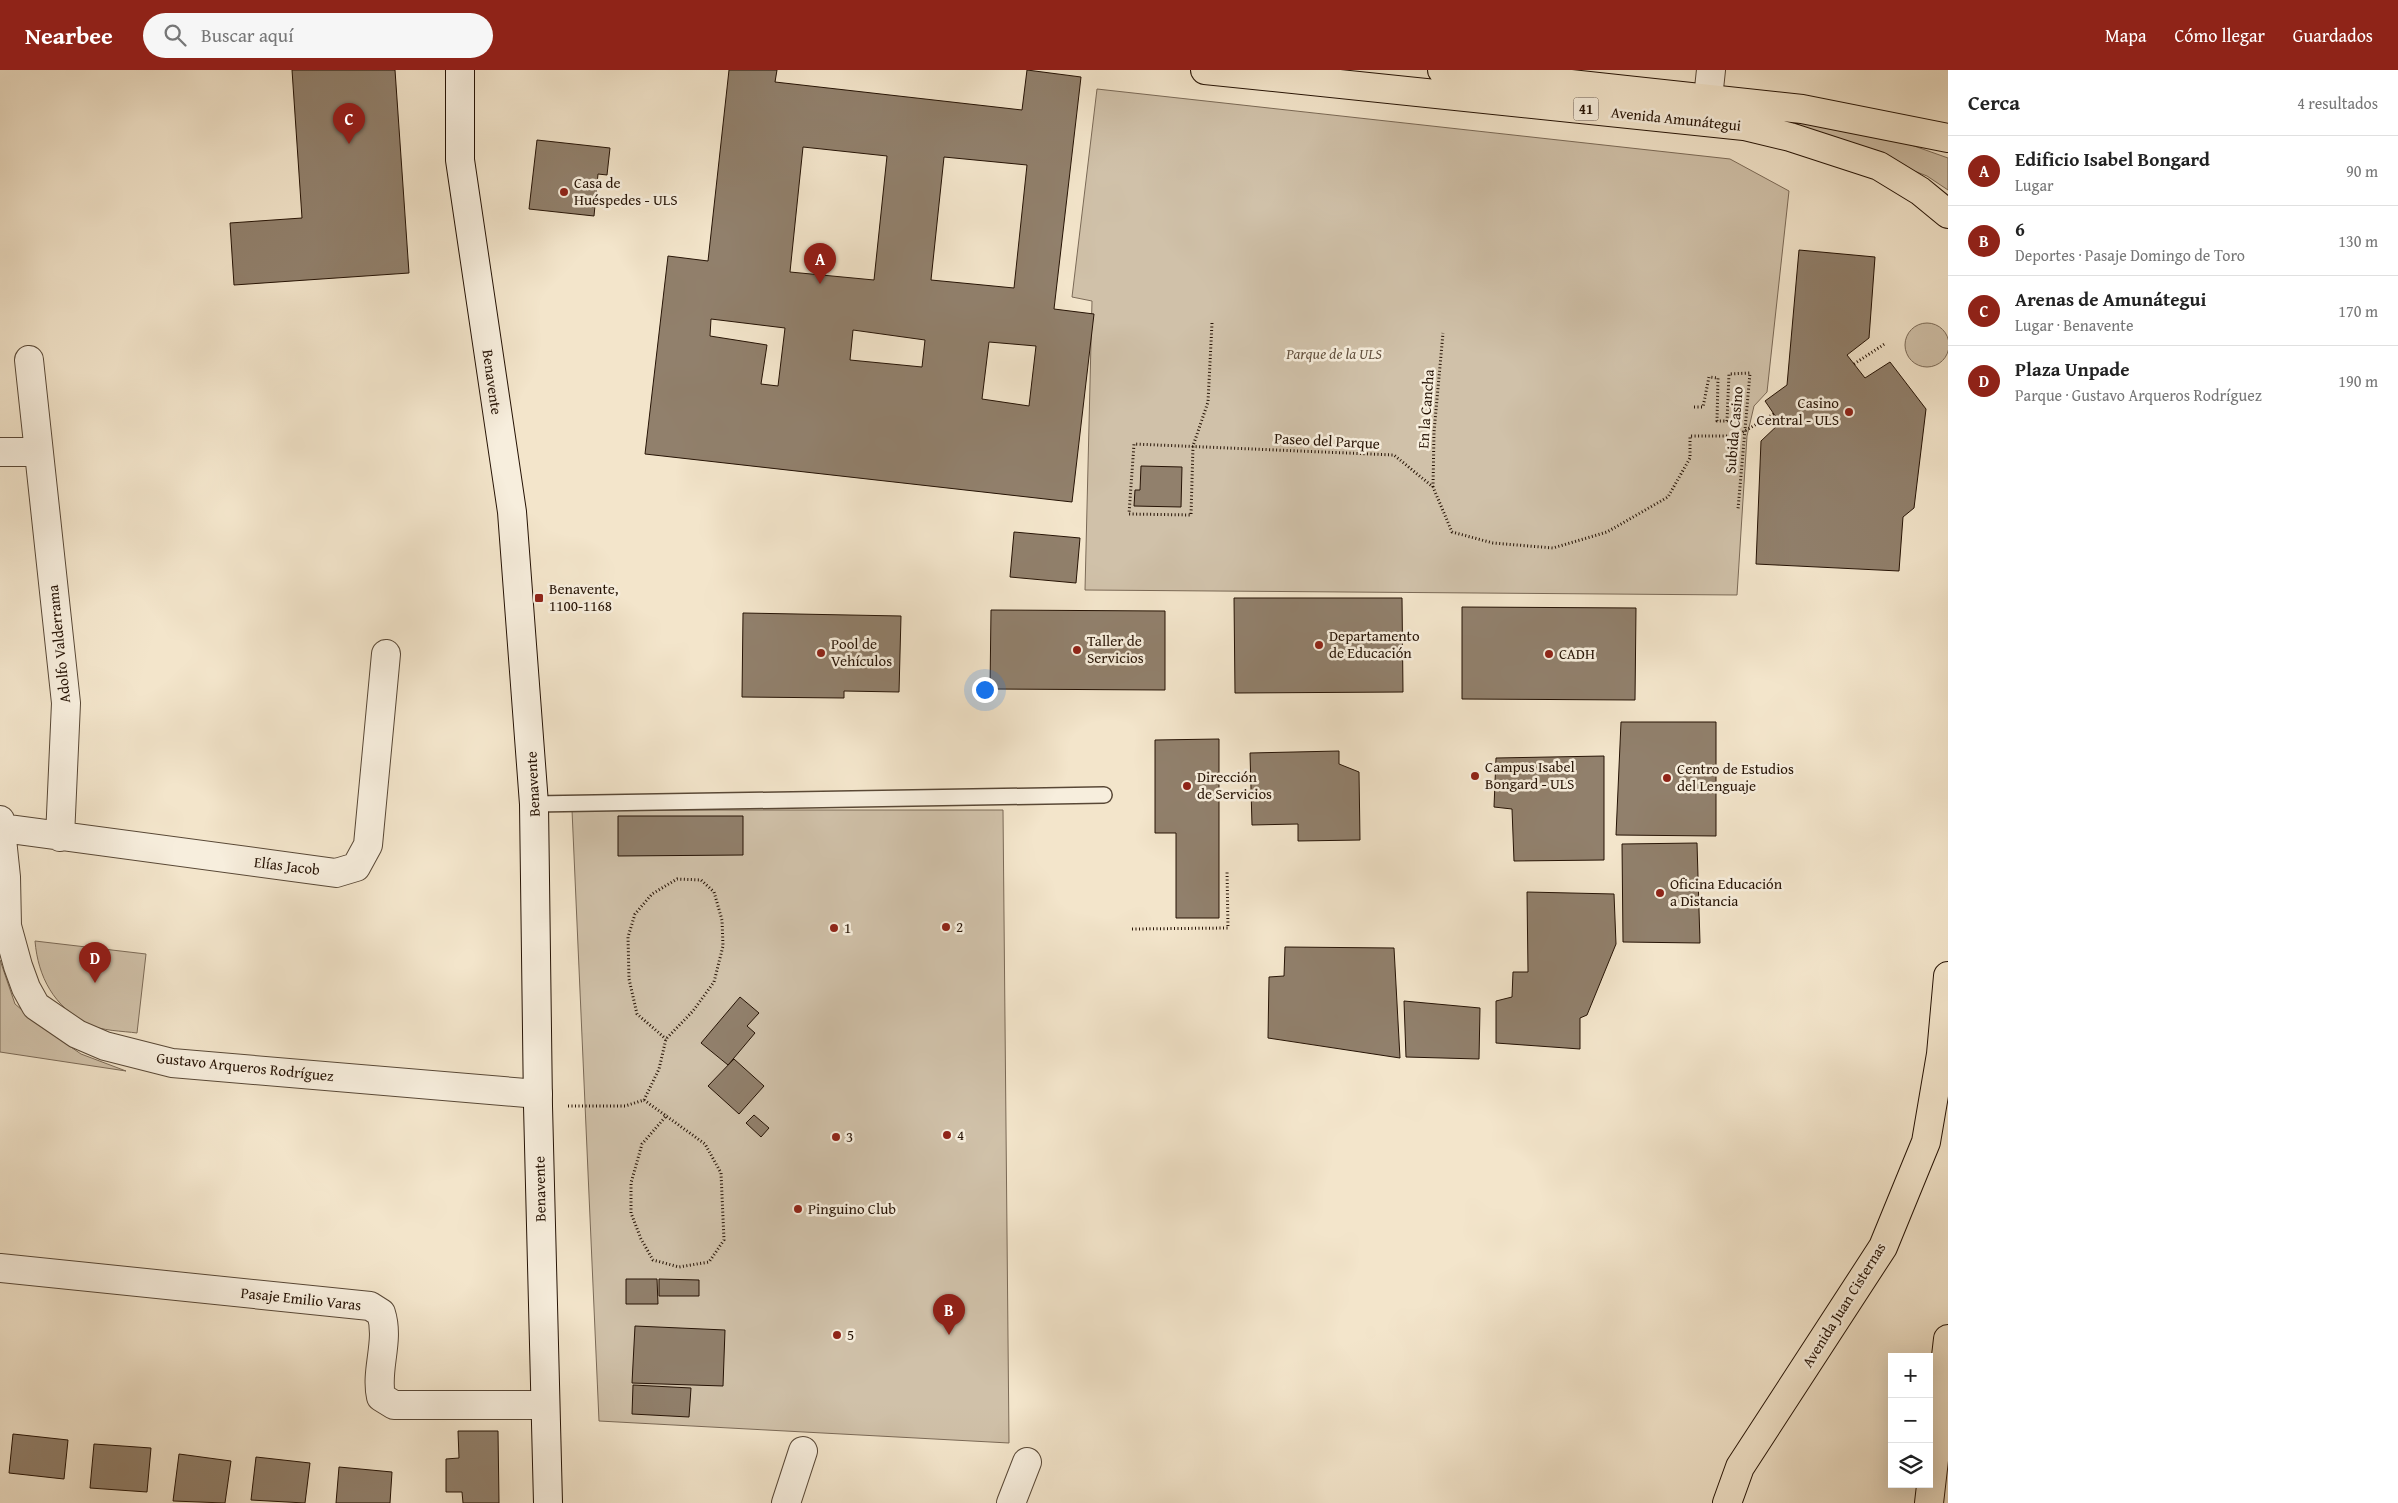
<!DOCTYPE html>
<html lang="es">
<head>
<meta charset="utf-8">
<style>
	:root { --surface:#fff; --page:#f6f6f6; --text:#222; --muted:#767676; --line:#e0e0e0; --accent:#8f2418 }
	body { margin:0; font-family:"Gentium Book Plus",serif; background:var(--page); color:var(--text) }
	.controls { position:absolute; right:15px; bottom:15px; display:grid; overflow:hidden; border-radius:0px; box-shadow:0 5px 20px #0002 }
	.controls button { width:45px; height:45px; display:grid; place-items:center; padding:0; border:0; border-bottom:1px solid var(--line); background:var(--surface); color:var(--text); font:25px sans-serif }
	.you { position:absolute; left:984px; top:619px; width:18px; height:18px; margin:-12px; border:4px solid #fff; border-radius:50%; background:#1a73e8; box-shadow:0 0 0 8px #1a73e833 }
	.badge { display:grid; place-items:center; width:32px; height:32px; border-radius:50%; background:var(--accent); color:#fff; font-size:16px; font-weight:700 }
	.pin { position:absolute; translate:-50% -41px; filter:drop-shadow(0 1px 2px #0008) }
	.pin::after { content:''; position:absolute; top:26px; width:18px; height:15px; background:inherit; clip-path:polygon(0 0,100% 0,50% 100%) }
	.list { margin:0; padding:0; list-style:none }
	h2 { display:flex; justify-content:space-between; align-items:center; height:65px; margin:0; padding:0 20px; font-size:21px }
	h2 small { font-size:16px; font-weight:400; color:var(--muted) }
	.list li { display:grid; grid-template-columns:32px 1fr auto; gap:15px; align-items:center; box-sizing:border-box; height:70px; padding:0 20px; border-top:1px solid var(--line) }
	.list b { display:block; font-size:19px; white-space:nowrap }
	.list p { margin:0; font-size:16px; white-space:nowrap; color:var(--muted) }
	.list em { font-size:16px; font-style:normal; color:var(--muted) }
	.icon { flex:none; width:28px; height:28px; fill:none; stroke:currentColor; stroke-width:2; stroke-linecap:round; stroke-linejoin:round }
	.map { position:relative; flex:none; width:1948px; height:1433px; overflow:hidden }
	header { display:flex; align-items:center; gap:30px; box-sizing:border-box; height:70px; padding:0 25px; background:var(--accent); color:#fff }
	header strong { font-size:24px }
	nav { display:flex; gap:28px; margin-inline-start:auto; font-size:18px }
	.search { width:350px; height:45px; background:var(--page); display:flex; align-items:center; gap:12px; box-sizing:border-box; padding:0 18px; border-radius:28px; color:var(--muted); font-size:19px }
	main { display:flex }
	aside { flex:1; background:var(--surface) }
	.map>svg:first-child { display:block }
	.green { fill:#d0c1a9; stroke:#7b6a57 }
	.building { fill:#91806c; stroke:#261305; fill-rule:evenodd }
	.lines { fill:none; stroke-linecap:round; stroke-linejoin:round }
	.service-casing { stroke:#594836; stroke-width:18 }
	.minor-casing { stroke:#594836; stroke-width:30 }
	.tertiary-casing { stroke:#594836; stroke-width:30 }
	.secondary-casing { stroke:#261305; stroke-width:30 }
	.primary-casing { stroke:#261305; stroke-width:30 }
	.path { stroke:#261305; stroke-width:3; stroke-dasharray:1 2.5; stroke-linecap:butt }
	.service { stroke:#f7eedd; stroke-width:15 }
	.minor { stroke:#f7eedd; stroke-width:28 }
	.tertiary { stroke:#f7eedd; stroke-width:28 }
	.secondary { stroke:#f7eedd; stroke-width:28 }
	.primary { stroke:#f3e5cb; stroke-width:28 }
	.poi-dot { fill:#8f2418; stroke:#f7eedd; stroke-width:2 }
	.labels { text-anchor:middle; stroke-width:5; stroke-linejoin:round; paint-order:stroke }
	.shield { fill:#f7eedd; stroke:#655546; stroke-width:1 }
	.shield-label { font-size:14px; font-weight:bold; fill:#261305 }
	.street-label { font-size:15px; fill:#261305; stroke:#f7eedd }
	.poi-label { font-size:15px; fill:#261305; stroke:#f7eedd; text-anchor:start }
	.park-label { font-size:15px; font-style:italic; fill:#62503e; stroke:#f7eedd }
</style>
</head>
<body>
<header>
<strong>Nearbee</strong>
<div class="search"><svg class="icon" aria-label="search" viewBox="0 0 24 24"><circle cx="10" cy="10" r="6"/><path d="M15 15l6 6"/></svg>Buscar aquí</div>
<nav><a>Mapa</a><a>Cómo llegar</a><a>Guardados</a></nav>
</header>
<main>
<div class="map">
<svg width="1948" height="1433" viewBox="0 0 1948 1433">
	<rect width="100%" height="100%" fill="#f3e5cb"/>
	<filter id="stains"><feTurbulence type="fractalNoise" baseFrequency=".004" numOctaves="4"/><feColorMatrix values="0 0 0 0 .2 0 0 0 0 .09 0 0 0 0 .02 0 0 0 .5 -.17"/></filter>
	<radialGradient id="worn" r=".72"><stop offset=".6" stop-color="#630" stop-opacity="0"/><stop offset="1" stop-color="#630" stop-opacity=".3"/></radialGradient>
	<path class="green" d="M1097 19 1730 89 1789 121 1767 322 1754 336 1747 366 1737 525 1085 520 1092 231 1072 227Z
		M1719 41 1883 65 1948 88V120L1927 106 1823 65Z
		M1905 275a22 22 0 1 1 44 0a22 22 0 1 1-44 0Z
		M572 740H1003L1009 1373 599 1351Z
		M35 871 146 884 137 963C123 961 101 961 88 954 54 937 38 907 35 871Z
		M0 890 15 934 42 957 81 984 126 1001 0 982Z"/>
	<path class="building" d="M292 0H395L409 203 234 215 230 153 302 148Z
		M729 0H777L775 12 1022 40 1027 0 1081 7 1054 239 1094 244 1072 432 645 384 668 186 708 191ZM803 77 887 86 874 210 790 202ZM944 87 1027 95 1014 218 931 210ZM711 249 785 258 778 316 761 314 767 275 710 266ZM853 260 925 270 922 297 850 290ZM989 272 1036 276 1029 336 982 329Z
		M537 70 610 78 607 105 598 104 594 146 529 139Z
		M1799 180 1875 187 1869 268 1847 285 1865 308 1890 292 1926 339 1914 438 1903 447 1899 501 1756 494 1761 371 1780 353 1765 331 1787 315Z
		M1141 396 1182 397 1181 437 1134 436 1135 420H1140Z
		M1014 462 1080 468 1076 513 1010 507Z
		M1234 528H1402L1403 622 1235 623Z
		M1462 537 1636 538 1635 630 1462 629Z
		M991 540 1165 541V620L990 619Z
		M743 543 901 546 899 622 844 621V628L742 627Z
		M1621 652H1716V766L1616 765Z
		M1219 669V848H1176V763H1155V670Z
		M1339 681V694L1359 702 1360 770 1298 771V754L1252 755 1250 683Z
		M1604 686V790L1514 791 1512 739 1494 737 1496 688Z
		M618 746H743V785L618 786Z
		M1697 773 1700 873 1623 872 1622 774Z
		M1527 822 1614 824 1616 874 1587 945 1580 948V979L1496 973V931L1512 927 1513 902H1528Z
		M1285 877 1394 878 1400 988 1268 968 1269 907 1284 906Z
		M740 927 759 943 747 956 755 963 728 995 701 973Z
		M1404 931 1480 938 1479 989 1406 987Z
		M734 989 764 1016 739 1044 708 1016Z
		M754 1045 769 1058 761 1067 746 1053Z
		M626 1209H657L658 1234H626Z
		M659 1209 699 1210V1226H659Z
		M635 1256 725 1260 723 1316 632 1313Z
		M633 1315 691 1318 689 1347 632 1344Z
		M458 1361H498L499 1433H463L462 1422H446V1389L459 1388Z
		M13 1364 68 1370 64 1409 9 1403Z
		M94 1374 151 1378 147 1422 90 1418Z
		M179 1384 231 1391 225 1433 173 1431Z
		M256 1387 310 1393 305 1433 251 1430Z
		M339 1397 392 1402 390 1433H336Z"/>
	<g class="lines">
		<defs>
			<path id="service" d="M534 734 1104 725"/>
			<path id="minor" d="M29 290 66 633 60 767
				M0 382H38
				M0 750 6 807 7 856 18 896 26 918 36 936 77 964 105 976 172 993 538 1024
				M2 758 336 803 356 797 368 775 386 584
				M0 1198 370 1236 381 1243C390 1271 375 1300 381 1327L394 1335H545
				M786 1433 803 1381
				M1011 1433 1027 1392"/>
			<path id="tertiary" d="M1708 28 1711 0"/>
			<path id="secondary" d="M460 0V90L512 442 534 734 538 1036 548 1433"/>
			<path id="primary" d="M1205 0 1744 56 1790 67 1879 96 1920 121 1948 144
				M1442 0 1802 39 1948 68
				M1727 1433 1740 1397 1883 1177 1926 1072 1941 984 1948 906
				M1929 1433 1948 1269"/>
		</defs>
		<use href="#service" class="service-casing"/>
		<use href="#minor" class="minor-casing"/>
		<use href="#tertiary" class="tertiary-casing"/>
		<use href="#secondary" class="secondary-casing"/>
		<use href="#primary" class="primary-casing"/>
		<path class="path" d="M1212 253 1208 332 1193 376 1191 445 1129 444 1134 374 1394 385 1433 417 1452 462 1493 473 1553 478 1607 462 1668 427 1690 388V366H1736L1774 344
			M1854 294 1886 273
			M1694 337H1703L1709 307 1718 308 1717 351H1727L1729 304 1750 303 1738 439
			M1433 417 1434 362 1443 263
			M1132 859 1228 858 1227 800
			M644 1030 705 1074 721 1103 724 1170 709 1192 679 1197 653 1190 641 1169 631 1143V1113L642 1074 667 1045
			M568 1036H625L644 1030 659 999 666 969 693 941 714 912 723 876 722 850 714 822 701 810 677 809 652 824 635 844 628 867 629 909 637 944 666 969"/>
		<use href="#service" class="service"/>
		<use href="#minor" class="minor"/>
		<use href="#tertiary" class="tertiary"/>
		<use href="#secondary" class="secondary"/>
		<use href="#primary" class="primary"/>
	</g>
	<g class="poi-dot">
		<circle cx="564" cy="122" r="5"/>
		<circle cx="1849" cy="342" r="5"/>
		<rect x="534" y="523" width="10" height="10" rx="2.5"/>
		<circle cx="1319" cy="575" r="5"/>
		<circle cx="1077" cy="580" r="5"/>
		<circle cx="821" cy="583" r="5"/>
		<circle cx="1549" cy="584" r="5"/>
		<circle cx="1475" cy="706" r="5"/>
		<circle cx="1667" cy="708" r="5"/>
		<circle cx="1187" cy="716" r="5"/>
		<circle cx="1660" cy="823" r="5"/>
		<circle cx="946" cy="857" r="5"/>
		<circle cx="834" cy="858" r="5"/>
		<circle cx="947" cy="1065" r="5"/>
		<circle cx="836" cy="1067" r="5"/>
		<circle cx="798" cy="1139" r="5"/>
		<circle cx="837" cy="1265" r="5"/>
	</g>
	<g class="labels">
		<rect class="shield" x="1573.5" y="27.5" width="25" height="23" rx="4"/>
		<g class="shield-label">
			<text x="1586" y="44">41</text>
		</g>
		<g class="street-label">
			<text transform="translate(1676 49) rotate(6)" y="5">Avenida Amunátegui</text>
			<text transform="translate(492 312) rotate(82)" y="5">Benavente</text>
			<text transform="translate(1426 339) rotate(-86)" y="5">En la Cancha</text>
			<text transform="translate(1734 360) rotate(-85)" y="5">Subida Casino</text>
			<text transform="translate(1327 371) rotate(3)" y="5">Paseo del Parque</text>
			<text transform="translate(59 574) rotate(-96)" y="5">Adolfo Valderrama</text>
			<text transform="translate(533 714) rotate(-93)" y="5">Benavente</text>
			<text transform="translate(287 796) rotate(7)" y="5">Elías Jacob</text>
			<text transform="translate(245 997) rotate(6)" y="5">Gustavo Arqueros Rodríguez</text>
			<text transform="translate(540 1119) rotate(-91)" y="5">Benavente</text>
			<text transform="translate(301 1229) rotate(6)" y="5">Pasaje Emilio Varas</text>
			<text transform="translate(1844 1235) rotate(-58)" y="5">Avenida Juan Cisternas</text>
		</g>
		<g class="poi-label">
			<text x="574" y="118">Casa de<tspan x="574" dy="17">Huéspedes - ULS</tspan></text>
			<text x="1839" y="338" text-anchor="end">Casino<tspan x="1839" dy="17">Central - ULS</tspan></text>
			<text x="549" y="524">Benavente,<tspan x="549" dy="17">1100-1168</tspan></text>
			<text x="1329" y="571">Departamento<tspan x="1329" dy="17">de Educación</tspan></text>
			<text x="1087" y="576">Taller de<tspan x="1087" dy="17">Servicios</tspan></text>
			<text x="831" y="579">Pool de<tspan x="831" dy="17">Vehículos</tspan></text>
			<text x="1559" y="589">CADH</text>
			<text x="1485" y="702">Campus Isabel<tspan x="1485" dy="17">Bongard - ULS</tspan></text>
			<text x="1677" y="704">Centro de Estudios<tspan x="1677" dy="17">del Lenguaje</tspan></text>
			<text x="1197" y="712">Dirección<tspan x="1197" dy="17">de Servicios</tspan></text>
			<text x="1670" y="819">Oficina Educación<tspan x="1670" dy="17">a Distancia</tspan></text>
			<text x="956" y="862">2</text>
			<text x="844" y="863">1</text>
			<text x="957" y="1070">4</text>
			<text x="846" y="1072">3</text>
			<text x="808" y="1144">Pinguino Club</text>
			<text x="847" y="1270">5</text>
		</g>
		<g class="park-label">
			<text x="1334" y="289">Parque de la ULS</text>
		</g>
	</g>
	<rect width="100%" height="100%" filter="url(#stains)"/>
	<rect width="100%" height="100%" fill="url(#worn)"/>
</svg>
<div class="controls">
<button>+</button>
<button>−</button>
<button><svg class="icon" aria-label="layers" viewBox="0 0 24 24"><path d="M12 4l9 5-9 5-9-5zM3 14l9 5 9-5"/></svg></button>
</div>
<div class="you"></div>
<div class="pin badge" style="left:820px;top:214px">A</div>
<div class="pin badge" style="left:949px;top:1265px">B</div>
<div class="pin badge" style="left:349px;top:74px">C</div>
<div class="pin badge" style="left:95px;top:913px">D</div>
</div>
<aside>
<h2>Cerca<small>4 resultados</small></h2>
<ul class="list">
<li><span class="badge">A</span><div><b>Edificio Isabel Bongard</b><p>Lugar</p></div><em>90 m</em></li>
<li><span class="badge">B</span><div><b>6</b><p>Deportes · Pasaje Domingo de Toro</p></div><em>130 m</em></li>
<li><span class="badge">C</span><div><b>Arenas de Amunátegui</b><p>Lugar · Benavente</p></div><em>170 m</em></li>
<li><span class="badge">D</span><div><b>Plaza Unpade</b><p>Parque · Gustavo Arqueros Rodríguez</p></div><em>190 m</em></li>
</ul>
</aside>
</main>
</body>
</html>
